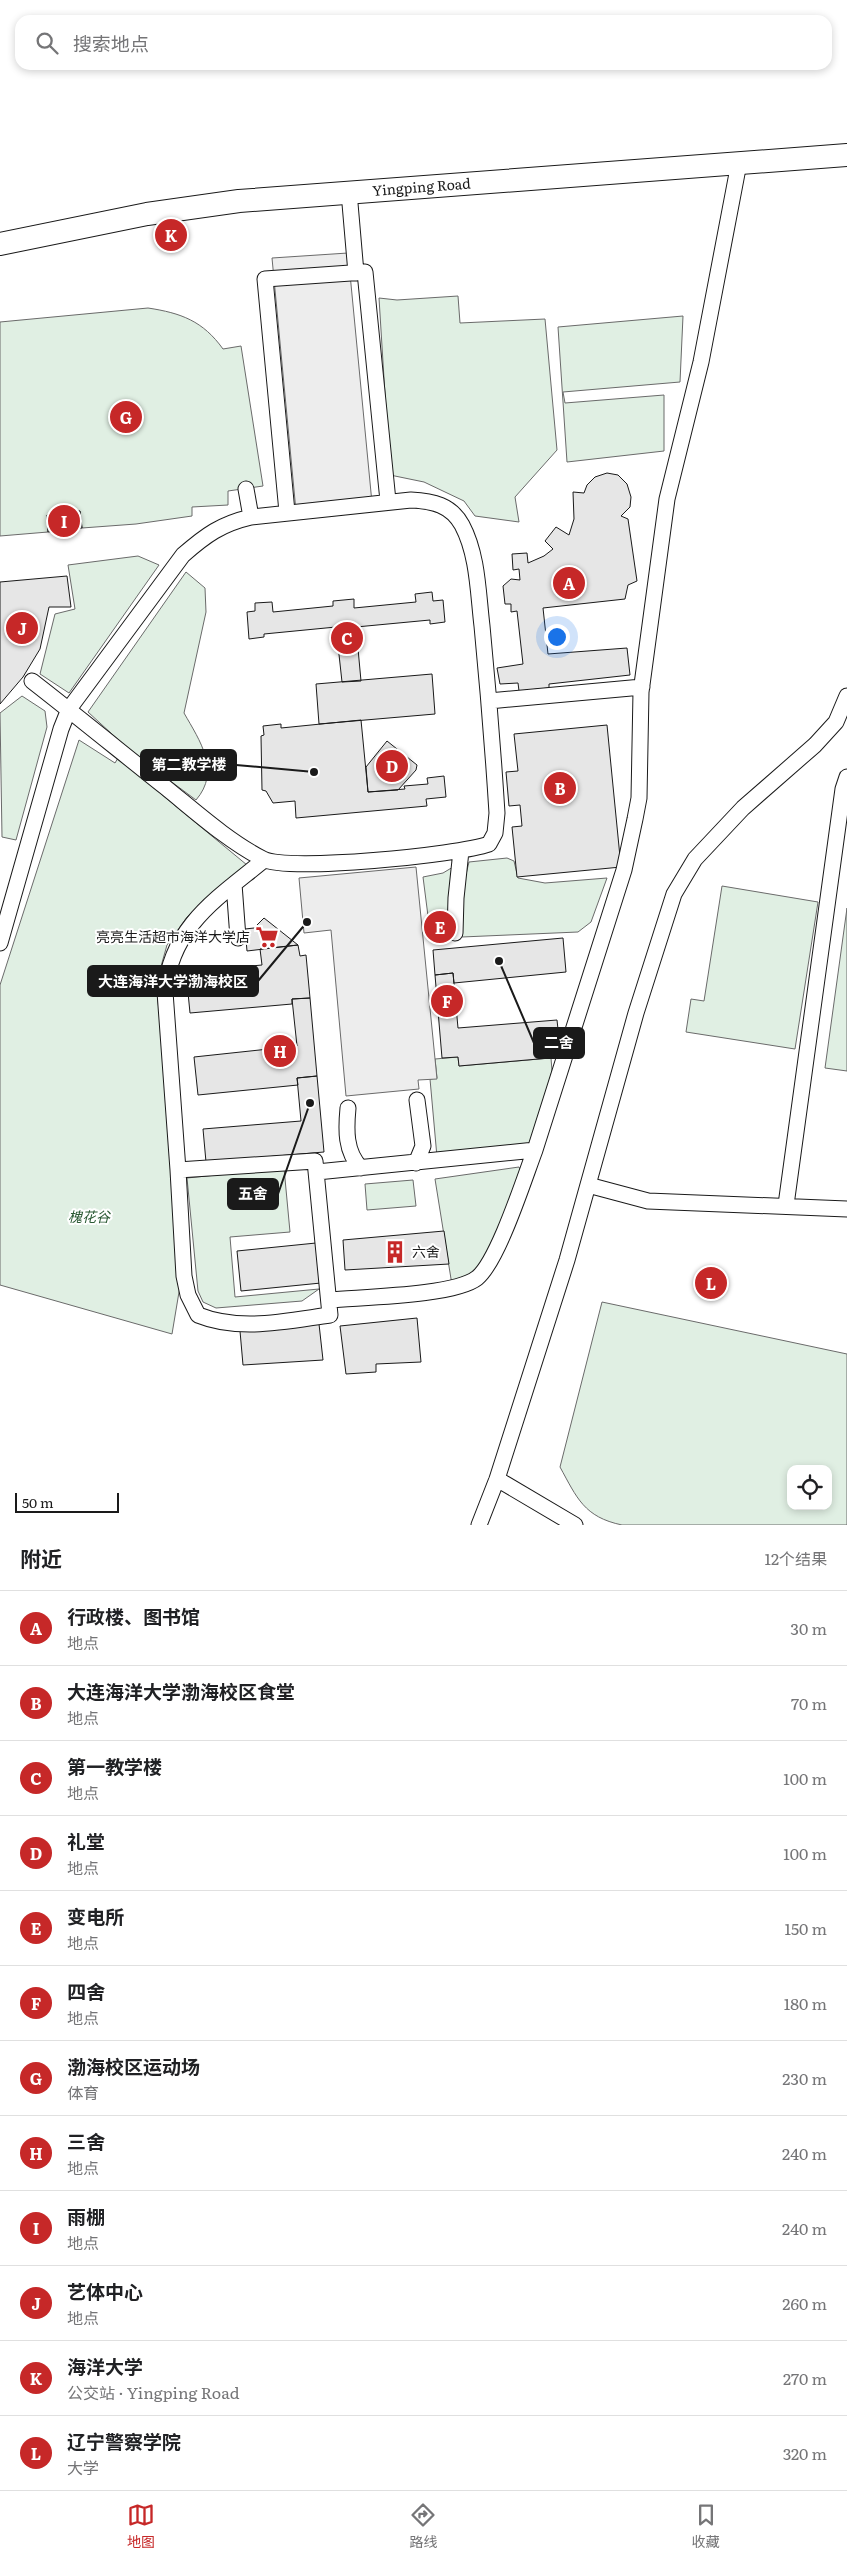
<!DOCTYPE html>
<html lang="zh">
<head>
<meta charset="utf-8">
<style>
	:root { --surface:#fff; --page:#f2f2f2; --text:#202124; --muted:#757577; --line:#e0e0e0; --accent:#c62828 }
	body { margin:0; font-family:Literata,"Noto Sans SC",serif; background:var(--page); color:var(--text) }
	.controls { position:absolute; right:15px; bottom:15px; display:grid; overflow:hidden; border-radius:10px; box-shadow:0 2px 8px #0003 }
	.controls button { width:45px; height:45px; display:grid; place-items:center; padding:0; border:0; border-bottom:1px solid var(--line); background:var(--surface); color:var(--text); font:25px sans-serif }
	.scale { position:absolute; left:15px; bottom:12px; width:104px; box-sizing:border-box; padding-left:5px; border:2px solid #1a1a1a; border-top:0; font-size:14px; line-height:18px; white-space:nowrap; color:#1a1a1a; -webkit-text-stroke:4px #fff; paint-order:stroke }
	.you { position:absolute; left:556px; top:636px; width:18px; height:18px; margin:-12px; border:4px solid #fff; border-radius:50%; background:#1a73e8; box-shadow:0 0 0 8px #1a73e833 }
	.badge { display:grid; place-items:center; width:32px; height:32px; border-radius:50%; background:var(--accent); color:#fff; font-size:16px; font-weight:700 }
	.pin { position:absolute; translate:-50% -50%; border:2px solid #fff; box-shadow:0 1px 5px #0006 }
	.list { margin:0; padding:0; list-style:none }
	h2 { display:flex; justify-content:space-between; align-items:center; height:65px; margin:0; padding:0 20px; font-size:21px }
	h2 small { font-size:16px; font-weight:400; color:var(--muted) }
	.list li { display:grid; grid-template-columns:32px 1fr auto; gap:15px; align-items:center; box-sizing:border-box; height:75px; padding:0 20px; border-top:1px solid var(--line) }
	.list b { display:block; font-size:19px; white-space:nowrap }
	.list p { margin:0; font-size:16px; white-space:nowrap; color:var(--muted) }
	.list em { font-size:16px; font-style:normal; color:var(--muted) }
	.icon { flex:none; width:28px; height:28px; fill:none; stroke:currentColor; stroke-width:2; stroke-linecap:round; stroke-linejoin:round }
	.map { position:relative; flex:none; width:847px; height:1525px; overflow:hidden }
	.search { position:absolute; background:var(--surface); box-shadow:0 2px 8px #0003; left:15px; right:15px; top:15px; height:55px; display:flex; align-items:center; gap:12px; box-sizing:border-box; padding:0 18px; border-radius:15px; color:var(--muted); font-size:19px }
	.sheet { height:965px; background:var(--surface) }
	nav { display:flex; justify-content:space-around; align-items:center; box-sizing:border-box; height:70px; border-top:1px solid var(--line); background:var(--surface); font-size:14px; color:var(--muted) }
	nav a { display:grid; justify-items:center; gap:2px }
	nav .on { color:var(--accent) }
	.map>svg:first-child { display:block }
	.green { fill:#e0efe3; stroke:#6a6a6a; fill-rule:evenodd }
	.parking { fill:#ededed; stroke:#6a6a6a }
	.building { fill:#e6e6e6; stroke:#1a1a1a }
	.lines { fill:none; stroke-linecap:round; stroke-linejoin:round }
	.minor-casing { stroke:#1a1a1a; stroke-width:17 }
	.highway-casing { stroke:#1a1a1a; stroke-width:24 }
	.minor { stroke:#fff; stroke-width:15 }
	.highway { stroke:#fff; stroke-width:22 }
	.labels { text-anchor:middle; stroke-width:4; stroke-linejoin:round; paint-order:stroke }
	.street-label { font-size:14px; fill:#1a1a1a; stroke:#fff }
	.poi-label { font-size:14px; fill:#1a1a1a; stroke:#fff; text-anchor:end }
	.park-label { font-size:14px; font-style:italic; fill:#2b5a34; stroke:#fff }
	.leader { fill:none; stroke:#1a1a1a; stroke-width:2 }
	.callout-dot { fill:#1a1a1a; stroke:#fff; stroke-width:2 }
	.callout { fill:#1a1a1a; stroke:#1a1a1a; stroke-width:2 }
	.callout-label { font-size:15px; text-anchor:middle; font-weight:bold; fill:#fff }
</style>
</head>
<body>
<div class="map">
<svg width="847" height="1525" viewBox="0 0 847 1525">
	<rect width="100%" height="100%" fill="#fff"/>
	<path class="green" d="M458 296 460 323 545 319 557 450 515 497 519 522 475 516 464 501 424 482 390 475 379 298 397 300Z
		M148 308C181 313 203 321 223 349L241 346 263 486 228 491V505L192 507V516L136 524 82 528 80 511 47 515 48 532 0 536V322Z
		M683 316 680 382 563 392 565 403 664 395V451L567 462 558 327Z
		M138 556 159 565 69 693 40 674 55 614 75 609 68 565Z
		M186 572 205 588 206 612 184 713C200 741 221 771 196 800L165 777 161 794 247 865 215 890 187 917 167 945 156 984 167 1080 180 1286 172 1334 0 1285V985L79 740 115 763 125 746 88 712Z
		M22 696 45 711 47 727 16 840 2 837 0 713Z
		M507 858 514 861 518 878 545 883 607 878 591 922 578 932 462 937 459 903 469 862Z
		M453 867 451 913 428 916 423 877 443 873Z
		M722 886 818 902 795 1049 686 1032 691 999 704 1001Z
		M847 908V1071L825 1068Z
		M458 1057 459 1066 551 1058 552 1071 534 1140 523 1146 437 1157 430 1079 437 1078 435 1059Z
		M519 1167 521 1172 491 1252 476 1272 452 1285 435 1179Z
		M284 1168 290 1232 230 1237 235 1297 319 1289 302 1301 216 1308 203 1302 198 1291 187 1178Z
		M413 1180 416 1206 367 1210 365 1184Z
		M602 1302 847 1354V1525H622C584 1517 577 1498 560 1467ZM791 1469H828V1506H791Z"/>
	<path class="parking" d="M348 253 372 503 296 511 272 258Z
		M416 867 437 1079 418 1080 419 1089 346 1096 331 930 304 933 299 878Z"/>
	<path class="building" d="M607 473 618 475 627 484 631 497 630 507 621 516 628 519 637 581 628 585 625 599 543 608 548 654 627 648 630 675 549 684V688L519 691 518 683 500 684 497 668 523 664 517 611 511 612V604H505L503 586 511 579 520 580 519 569 513 570 512 554 527 553 528 563 544 556 553 549 545 541 556 527 569 535 574 519 573 492 584 493 587 485 595 477Z
		M80 511 82 528 48 532 47 515Z
		M67 576 71 607H49L40 649 23 677 0 704V582Z
		M432 592 433 601 443 600 445 622 430 624V620L356 627 361 681 342 682 336 627 264 634V637L249 639 247 612 255 611V603L272 602 273 612 333 606V601L354 599V608L416 602 415 594Z
		M432 674 435 714 319 724 316 684Z
		M361 720 368 792 405 789 404 786 428 784 427 778 444 776 446 797 426 799 427 806 296 818 295 801 273 803 266 791 262 790 261 736 264 735 263 726 281 724V728Z
		M607 725 621 867 517 877 512 827 522 826 520 805 509 806 506 772 518 771 514 734Z
		M387 741 417 765 416 770 398 790 368 792 366 767Z
		M264 918 298 945 247 951 245 929 254 928Z
		M450 918 452 934 430 936 428 920Z
		M563 938 566 972 454 983 453 973 435 975 433 950Z
		M298 945 300 956 306 955 310 998 292 999V1004L190 1013 186 972 262 965 260 949Z
		M453 973 458 1028 557 1020 561 1057 459 1066 458 1057 442 1058 435 975Z
		M310 998 317 1076 297 1078 298 1085 198 1095 194 1057 297 1046 292 999Z
		M317 1076 324 1152 206 1162 203 1129 301 1121 297 1078Z
		M444 1231 449 1264 345 1270 343 1240Z
		M316 1243 321 1283 241 1291 237 1251Z
		M417 1318 421 1362 376 1364V1372L346 1374 340 1326Z
		M319 1324 323 1360 243 1365 240 1331Z"/>
	<g class="lines">
		<defs>
			<path id="minor" d="M349 192 356 273
				M246 489 251 517
				M287 512 265 279 365 272 388 501
				M489 701 642 687
				M234 884 238 938
				M455 933 456 898 461 851
				M0 943 61 729 69 709 183 555C206 535 221 524 251 517L411 500C433 501 451 505 462 525 478 555 478 593 482 626 488 688 493 750 497 813L495 833 489 844C458 855 288 872 263 859 228 841 196 812 165 787 121 752 77 716 32 681
				M348 1108C346 1129 345 1152 361 1168
				M416 1163 423 1146 417 1100
				M178 1170 184 1276 188 1295 198 1315C240 1332 287 1321 330 1315L315 1161 178 1170 165 992C171 926 218 898 264 860
				M317 1172 535 1150 624 870 635 819 639 798 641 692 667 499 701 362 739 163
				M588 1185 648 1201 847 1209
				M786 1205 843 789 847 777
				M330 1300C361 1297 454 1296 477 1278 498 1261 524 1179 535 1150
				M497 1479 575 1525
				M479 1525 497 1479 567 1260 636 1013 674 894 695 859 743 808 815 745 836 722 847 696"/>
			<g id="highway">
				<path id="s1" d="M0 244 147 214 239 201 847 155"/>
			</g>
		</defs>
		<use href="#minor" class="minor-casing"/>
		<use href="#highway" class="highway-casing"/>
		<use href="#minor" class="minor"/>
		<use href="#highway" class="highway"/>
	</g>
	<defs>
		<symbol id="supermarket-bare" viewBox="-9 -9 18 18"><path d="M-6-5.5h2.5l.6 2H6L4.5 2H-2.5L-4.4-4H-6ZM-1.5 3.2a1.3 1.3 0 1 0 .1 0ZM3 3.2a1.3 1.3 0 1 0 .1 0Z" fill="#c62828" stroke="#fff" stroke-width="2.5" paint-order="stroke"/></symbol>
		<symbol id="building-bare" viewBox="-9 -9 18 18"><path d="M-4-6H4V6H1V3H-1V6H-4ZM-2.5-4.3h1.7v1.8h-1.7ZM.8-4.3h1.7v1.8H.8ZM-2.5-1h1.7V.8h-1.7ZM.8-1h1.7V.8H.8Z" fill="#c62828" stroke="#fff" stroke-width="2.5" paint-order="stroke"/></symbol>
	</defs>
	<g fill-rule="evenodd">
		<use href="#supermarket-bare" x="251" y="921" width="32" height="32"/>
		<use href="#building-bare" x="379" y="1236" width="32" height="32"/>
	</g>
	<g class="labels">
		<g class="street-label">
			<text dy="5" stroke="none"><textPath href="#s1" startOffset="426">Yingping Road</textPath></text>
		</g>
		<g class="poi-label">
			<text x="250" y="942">亮亮生活超市海洋大学店</text>
			<text x="412" y="1257" text-anchor="start">六舍</text>
		</g>
		<g class="park-label">
			<text x="89" y="1222">槐花谷</text>
		</g>
	</g>
	<path class="leader" d="M314 772L236 765M307 922L258 981M499 961L534 1043M310 1103L278 1194"/>
	<g class="callout-dot">
		<circle cx="314" cy="772" r="5"/>
		<circle cx="307" cy="922" r="5"/>
		<circle cx="499" cy="961" r="5"/>
		<circle cx="310" cy="1103" r="5"/>
	</g>
	<g class="callout">
		<rect x="141" y="750" width="95" height="30" rx="5"/>
		<rect x="88" y="966" width="170" height="30" rx="5"/>
		<rect x="534" y="1028" width="50" height="30" rx="5"/>
		<rect x="228" y="1179" width="50" height="30" rx="5"/>
	</g>
	<g class="callout-label">
		<text x="189" y="770">第二教学楼</text>
		<text x="173" y="987">大连海洋大学渤海校区</text>
		<text x="559" y="1048">二舍</text>
		<text x="253" y="1199">五舍</text>
	</g>
</svg>
<div class="controls">
<button><svg class="icon" aria-label="locate" viewBox="0 0 24 24"><circle cx="12" cy="12" r="6"/><path d="M12 2v4M12 18v4M2 12h4M18 12h4"/></svg></button>
</div>
<div class="scale">50 m</div>
<div class="you"></div>
<div class="pin badge" style="left:569px;top:583px">A</div>
<div class="pin badge" style="left:560px;top:788px">B</div>
<div class="pin badge" style="left:347px;top:638px">C</div>
<div class="pin badge" style="left:392px;top:766px">D</div>
<div class="pin badge" style="left:440px;top:927px">E</div>
<div class="pin badge" style="left:447px;top:1001px">F</div>
<div class="pin badge" style="left:126px;top:417px">G</div>
<div class="pin badge" style="left:280px;top:1051px">H</div>
<div class="pin badge" style="left:64px;top:521px">I</div>
<div class="pin badge" style="left:22px;top:628px">J</div>
<div class="pin badge" style="left:171px;top:235px">K</div>
<div class="pin badge" style="left:711px;top:1283px">L</div>
<div class="search"><svg class="icon" aria-label="search" viewBox="0 0 24 24"><circle cx="10" cy="10" r="6"/><path d="M15 15l6 6"/></svg>搜索地点</div>
</div>
<section class="sheet">
<h2>附近<small>12个结果</small></h2>
<ul class="list">
<li><span class="badge">A</span><div><b>行政楼、图书馆</b><p>地点</p></div><em>30 m</em></li>
<li><span class="badge">B</span><div><b>大连海洋大学渤海校区食堂</b><p>地点</p></div><em>70 m</em></li>
<li><span class="badge">C</span><div><b>第一教学楼</b><p>地点</p></div><em>100 m</em></li>
<li><span class="badge">D</span><div><b>礼堂</b><p>地点</p></div><em>100 m</em></li>
<li><span class="badge">E</span><div><b>变电所</b><p>地点</p></div><em>150 m</em></li>
<li><span class="badge">F</span><div><b>四舍</b><p>地点</p></div><em>180 m</em></li>
<li><span class="badge">G</span><div><b>渤海校区运动场</b><p>体育</p></div><em>230 m</em></li>
<li><span class="badge">H</span><div><b>三舍</b><p>地点</p></div><em>240 m</em></li>
<li><span class="badge">I</span><div><b>雨棚</b><p>地点</p></div><em>240 m</em></li>
<li><span class="badge">J</span><div><b>艺体中心</b><p>地点</p></div><em>260 m</em></li>
<li><span class="badge">K</span><div><b>海洋大学</b><p>公交站 · Yingping Road</p></div><em>270 m</em></li>
<li><span class="badge">L</span><div><b>辽宁警察学院</b><p>大学</p></div><em>320 m</em></li>
</ul>
</section>
<nav>
<a class="on"><svg class="icon" aria-label="map" viewBox="0 0 24 24"><path d="M3 6l6-2 6 2 6-2v14l-6 2-6-2-6 2zM9 4v14M15 6v14"/></svg>地图</a>
<a><svg class="icon" aria-label="directions" viewBox="0 0 24 24"><path d="M12 3l9 9-9 9-9-9zM9 14v-3h6M13 9l2 2-2 2"/></svg>路线</a>
<a><svg class="icon" aria-label="saved" viewBox="0 0 24 24"><path d="M7 4h10v16l-5-4-5 4z"/></svg>收藏</a>
</nav>
</body>
</html>
